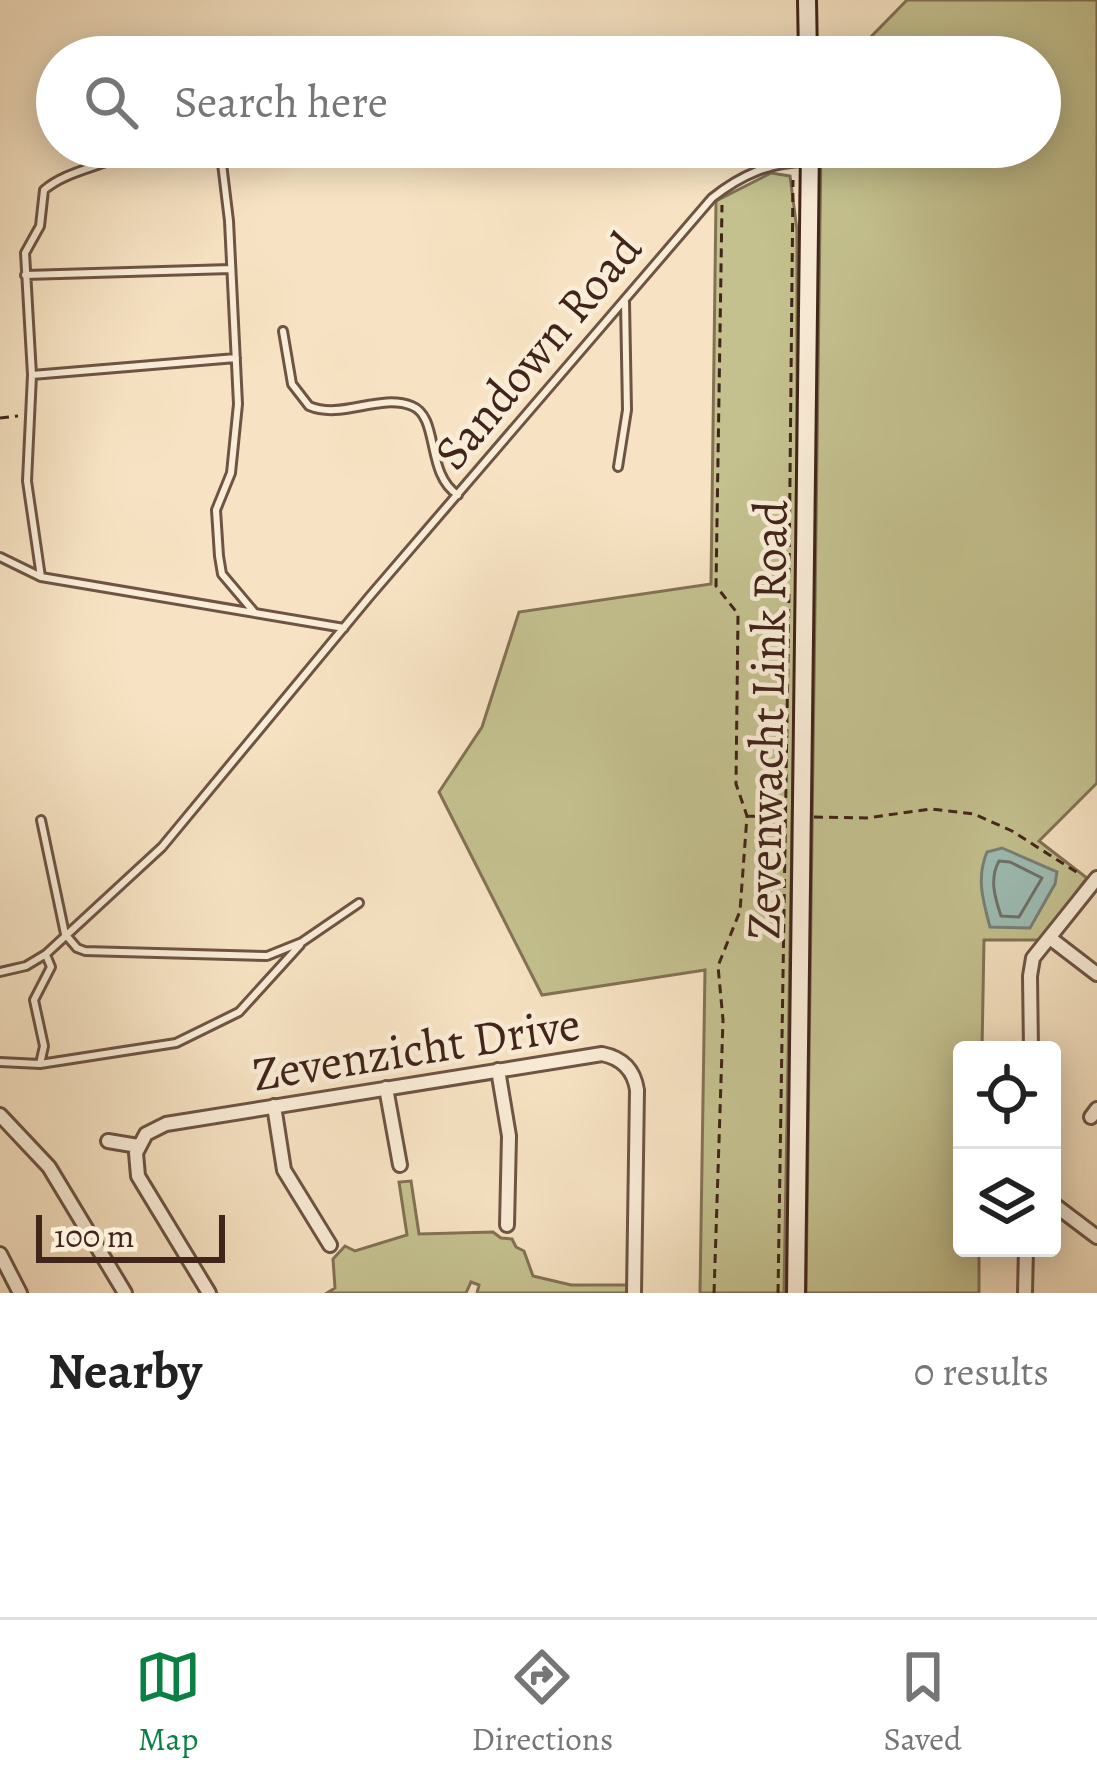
<!DOCTYPE html>
<html lang="en">
<head>
<meta charset="utf-8">
<style>
	:root { --surface:#fff; --page:#f2f2f2; --text:#222; --muted:#767676; --line:#e0e0e0; --accent:#0b8043 }
	body { margin:0; font-family:Alegreya,serif; background:var(--page); color:var(--text) }
	.controls { position:absolute; right:36px; bottom:36px; display:grid; overflow:hidden; border-radius:12px; box-shadow:0 6px 30px #0003 }
	.controls button { width:108px; height:108px; display:grid; place-items:center; padding:0; border:0; border-bottom:3px solid var(--line); background:var(--surface); color:var(--text); font:60px sans-serif }
	.scale { position:absolute; left:36px; bottom:30px; width:189px; box-sizing:border-box; padding-left:12px; border:6px solid #41241a; border-top:0; font-size:33px; line-height:42px; white-space:nowrap; color:#41241a; -webkit-text-stroke:9px #faedd8; paint-order:stroke }
	.list { margin:0; padding:0; list-style:none }
	h2 { display:flex; justify-content:space-between; align-items:center; height:156px; margin:0; padding:0 48px; font-size:51px }
	h2 small { font-size:39px; font-weight:400; color:var(--muted) }
	.icon { flex:none; width:66px; height:66px; fill:none; stroke:currentColor; stroke-width:2; stroke-linecap:round; stroke-linejoin:round }
	.map { position:relative; flex:none; width:1097px; height:1293px; overflow:hidden }
	.search { position:absolute; background:var(--surface); box-shadow:0 6px 30px #0003; left:36px; right:36px; top:36px; height:132px; display:flex; align-items:center; gap:30px; box-sizing:border-box; padding:0 42px; border-radius:66px; color:var(--muted); font-size:45px }
	.sheet { height:324px; background:var(--surface) }
	nav { display:flex; justify-content:space-around; align-items:center; box-sizing:border-box; height:168px; border-top:3px solid var(--line); background:var(--surface); font-size:33px; color:var(--muted) }
	nav a { display:grid; justify-items:center; gap:6px }
	nav .on { color:var(--accent) }
	.map>svg:first-child { display:block }
	.green { fill:#c4c18f; stroke:#827254; stroke-width:3 }
	.water { fill:#9dbeb5; stroke:#788077; stroke-width:3 }
	.lines { fill:none; stroke-linecap:round; stroke-linejoin:round }
	.shore { stroke:#6f7168; stroke-width:3 }
	.lane-casing { stroke:#6e5444; stroke-width:12 }
	.street-casing { stroke:#6e5444; stroke-width:18 }
	.secondary-casing { stroke:#41241a; stroke-width:22 }
	.path { stroke:#41241a; stroke-width:3; stroke-dasharray:9 6; stroke-linecap:butt }
	.lane { stroke:#faedd8; stroke-width:6 }
	.street { stroke:#faedd8; stroke-width:12 }
	.secondary { stroke:#faedd8; stroke-width:16 }
	.labels { text-anchor:middle; stroke-width:9; stroke-linejoin:round; paint-order:stroke }
	.street-label { font-size:48px; fill:#41241a; stroke:#faedd8 }
</style>
</head>
<body>
<div class="map">
<svg width="1097" height="1293" viewBox="0 0 1097 1293">
	<rect width="100%" height="100%" fill="#f7e3c3"/>
	<filter id="stains"><feTurbulence type="fractalNoise" baseFrequency=".00167" numOctaves="4"/><feColorMatrix values="0 0 0 0 .2 0 0 0 0 .09 0 0 0 0 .02 0 0 0 .5 -.17"/></filter>
	<radialGradient id="worn" r=".72"><stop offset=".6" stop-color="#630" stop-opacity="0"/><stop offset="1" stop-color="#630" stop-opacity=".3"/></radialGradient>
	<path class="green" d="M907 0H1097V783L1039 841 1087 878 1040 940H984L982 1050H962V1248H979V1293H806L821 147H1040V57H856L863 45Z
		M771 173 790 176 797 230V544L784 1293H700L705 970 542 995 439 792 482 727 519 612 711 584 716 201Z
		M411 1181 419 1234 493 1232 501 1238 512 1239 516 1247 524 1251 533 1276 571 1285H628V1293H477L479 1285 471 1282 466 1293H327L335 1288 333 1259 345 1246 355 1251 407 1235 399 1182Z"/>
	<path class="water" d="M1002 848 1057 872 1055 884 1030 928 990 927C983 901 976 878 987 852Z"/>
	<g class="lines">
		<path class="shore" d="M999 861 1010 862 1042 878 1019 917 1001 916C995 898 989 879 999 861Z"/>
		<defs>
			<path id="lane" d="M220 147 229 221 238 404 231 473 216 510 219 556 222 574 255 613
				M25 275 231 269
				M283 331 292 384 309 406C342 420 379 393 412 406 440 417 425 474 458 495
				M32 375 236 358
				M618 467 627 410 625 302
				M0 557 41 577 344 628
				M41 577 27 481 32 375 25 253 40 226 44 190C70 168 108 167 136 147
				M41 820 65 934 77 948 85 951 267 956 302 942 359 903
				M0 972 26 966 46 954 162 847 370 596 712 198C741 175 770 162 807 162
				M0 1062 40 1064 176 1043 239 1012 300 945
				M40 1064 44 1046 34 1000 51 967 46 955"/>
			<path id="street" d="M1050 938 1097 974
				M1031 1050 1030 976 1033 958 1097 878
				M498 1070 509 1136 507 1225
				M386 1088 400 1165
				M274 1106 284 1170 330 1245
				M0 1115 49 1167 125 1293
				M1091 1117 1097 1109
				M108 1141 138 1146
				M1052 1203 1097 1237
				M0 1254 20 1293
				M209 1293 138 1176 136 1153 146 1134 166 1124 602 1054C622 1058 634 1070 637 1090L634 1293
				M1025 1293 1026 1248"/>
			<path id="secondary" d="M807 0 808 57
				M796 1293 810 147"/>
		</defs>
		<use href="#lane" class="lane-casing"/>
		<use href="#street" class="street-casing"/>
		<use href="#secondary" class="secondary-casing"/>
		<path class="path" d="M0 418 18 416
			M789 577 793 180
			M748 816 786 817
			M814 817 866 818 931 809 974 814 1012 831 1081 875
			M714 1293 723 1020 718 966 740 911 747 816 736 784 738 614 716 586 722 205
			M778 1293 789 593"/>
		<use href="#lane" class="lane"/>
		<use href="#street" class="street"/>
		<use href="#secondary" class="secondary"/>
	</g>
	<g class="labels">
		<g class="street-label">
			<text transform="translate(537 350) rotate(-50)" y="17">Sandown Road</text>
			<text transform="translate(766 720) rotate(-89)" y="17">Zevenwacht Link Road</text>
			<text transform="translate(416 1048) rotate(-9)" y="17">Zevenzicht Drive</text>
		</g>
	</g>
	<rect width="100%" height="100%" filter="url(#stains)"/>
	<rect width="100%" height="100%" fill="url(#worn)"/>
</svg>
<div class="controls">
<button><svg class="icon" aria-label="locate" viewBox="0 0 24 24"><circle cx="12" cy="12" r="6"/><path d="M12 2v4M12 18v4M2 12h4M18 12h4"/></svg></button>
<button><svg class="icon" aria-label="layers" viewBox="0 0 24 24"><path d="M12 4l9 5-9 5-9-5zM3 14l9 5 9-5"/></svg></button>
</div>
<div class="scale">100 m</div>
<div class="search"><svg class="icon" aria-label="search" viewBox="0 0 24 24"><circle cx="10" cy="10" r="6"/><path d="M15 15l6 6"/></svg>Search here</div>
</div>
<section class="sheet">
<h2>Nearby<small>0 results</small></h2>
<ul class="list">
</ul>
</section>
<nav>
<a class="on"><svg class="icon" aria-label="map" viewBox="0 0 24 24"><path d="M3 6l6-2 6 2 6-2v14l-6 2-6-2-6 2zM9 4v14M15 6v14"/></svg>Map</a>
<a><svg class="icon" aria-label="directions" viewBox="0 0 24 24"><path d="M12 3l9 9-9 9-9-9zM9 14v-3h6M13 9l2 2-2 2"/></svg>Directions</a>
<a><svg class="icon" aria-label="saved" viewBox="0 0 24 24"><path d="M7 4h10v16l-5-4-5 4z"/></svg>Saved</a>
</nav>
</body>
</html>
